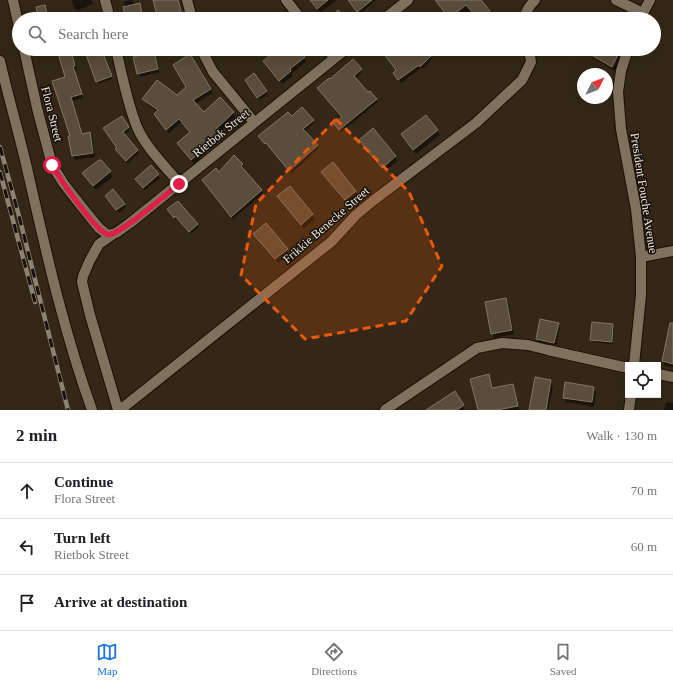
<!DOCTYPE html>
<html lang="en">
<head>
<meta charset="utf-8">
<style>
	:root { --surface:#fff; --page:#f6f6f6; --text:#202124; --muted:#757577; --line:#e0e0e0; --accent:#1a73e8 }
	body { margin:0; font-family:"Times New Roman",serif; background:var(--page); color:var(--text) }
	.controls { position:absolute; right:12px; bottom:12px; display:grid; overflow:hidden; border-radius:0px; box-shadow:0 4px 16px #0002 }
	.controls button { width:36px; height:36px; display:grid; place-items:center; padding:0; border:0; border-bottom:1px solid var(--line); background:var(--surface); color:var(--text); font:20px sans-serif }
	.compass { position:absolute; left:577px; top:68px; width:36px; height:36px; border-radius:50%; background:var(--surface); box-shadow:0 4px 16px #0002; rotate:48deg }
	.stop { position:absolute; width:12px; height:12px; margin:-9px; border:3px solid #e11d48; border-radius:50%; background:#fff }
	.stop.end { background:#e11d48; border-color:#fff; box-shadow:0 1px 4px #0008 }
	.list { margin:0; padding:0; list-style:none }
	h2 { display:flex; justify-content:space-between; align-items:center; height:52px; margin:0; padding:0 16px; font-size:17px }
	h2 small { font-size:13px; font-weight:400; color:var(--muted) }
	.list li { display:grid; grid-template-columns:26px 1fr auto; gap:12px; align-items:center; box-sizing:border-box; height:56px; padding:0 16px; border-top:1px solid var(--line) }
	.list b { display:block; font-size:15px; white-space:nowrap }
	.list p { margin:0; font-size:13px; white-space:nowrap; color:var(--muted) }
	.list em { font-size:13px; font-style:normal; color:var(--muted) }
	.icon { flex:none; width:22px; height:22px; fill:none; stroke:currentColor; stroke-width:2; stroke-linecap:round; stroke-linejoin:round }
	.map { position:relative; flex:none; width:673px; height:410px; overflow:hidden }
	.search { position:absolute; background:var(--surface); box-shadow:0 4px 16px #0002; left:12px; right:12px; top:12px; height:44px; display:flex; align-items:center; gap:10px; box-sizing:border-box; padding:0 14px; border-radius:22px; color:var(--muted); font-size:15px }
	.sheet { height:220px; background:var(--surface) }
	nav { display:flex; justify-content:space-around; align-items:center; box-sizing:border-box; height:56px; border-top:1px solid var(--line); background:var(--surface); font-size:11px; color:var(--muted) }
	nav a { display:grid; justify-items:center; gap:2px }
	nav .on { color:var(--accent) }
	.map>svg:first-child { display:block }
	.shadow { fill:#0007 }
	.building { fill:#5b4d3b; stroke:#857563 }
	.lines { fill:none; stroke-linecap:round; stroke-linejoin:round }
	.minor-casing { stroke:#1b0f02; stroke-width:12 }
	.minor { stroke:#80715e; stroke-width:10 }
	.rail-casing { stroke:#8d8274; stroke-width:4.5 }
	.rail { stroke:#17110a; stroke-width:3; stroke-dasharray:9; stroke-linecap:butt }
	.route { stroke:#e11d48; stroke-width:5 }
	.marked { fill:#e8590c; fill-opacity:0.2; stroke:#e8590c; stroke-width:3; stroke-dasharray:8 5; stroke-linejoin:round }
	.labels { text-anchor:middle; stroke-width:3; stroke-linejoin:round; paint-order:stroke }
	.street-label { font-size:12px; fill:#f1e9de; stroke:#17110a }
</style>
</head>
<body>
<div class="map">
<svg width="673" height="410" viewBox="0 0 673 410">
	<rect width="100%" height="100%" fill="#342717"/>
	<path class="shadow" d="M71 0H91L93 4 76 11Z
		M132 0 135 5 141 7 144 19H127L126 8 124 2Z
		M154 0H178L184 19H159Z
		M310 0H336L320 13Z
		M351 0H376L360 14 351 4Z
		M434 0H478L491 14 486 19H450Z
		M256 15 260 19H251Z
		M58 49H71L77 70 75 71 83 98 73 101 83 135 89 134 92 138 95 157 75 160 73 156 66 78Z
		M87 49H101L112 79 98 84Z
		M266 49H283L285 52 288 49H297L306 62 291 74 293 76 282 84 267 65 271 56Z
		M377 49H422L432 59 422 69 421 68 401 83 396 76 397 71 384 53 382 55Z
		M593 49H626L615 71 593 58 590 54Z
		M154 54 159 72 140 77 134 58Z
		M189 56 213 93 195 104 204 114 220 98 236 117 219 132 223 137 199 158 200 159 194 164 178 143 190 132 182 122 169 133 155 114 158 112 146 103 144 99 177 96 187 87Z
		M361 69 362 72 355 79 378 102 341 132 337 127 343 117 320 91Z
		M254 74 268 94 260 100 248 83Z
		M426 116 440 135 416 154 405 139Z
		M121 117 130 131 124 135 139 153 128 163 118 152Z
		M292 118 313 121 314 123 304 132 319 148 292 173 269 145 267 146 261 139Z
		M363 144 395 157 398 161 385 171Z
		M242 164 244 167 242 169 263 193 233 219 204 183 219 174Z
		M333 164 358 196 348 204 325 176Z
		M150 166 160 178 145 190 138 182Z
		M110 172 113 176 96 190 83 174Z
		M290 187 315 219 304 229 278 197Z
		M108 199 124 204 126 207 119 213Z
		M178 202 199 227 191 234 178 218 176 220 170 212Z
		M255 235 287 249 290 254 278 263Z
		M505 299 508 303 514 334 494 338 492 333Z
		M558 324 560 327 556 345 539 342 537 339Z
		M613 325 614 328 613 344 593 342 591 340Z
		M673 331V367L665 366 663 361Z
		M489 376 493 389 513 385 515 390 519 410H479Z
		M550 381 553 386 548 410H530Z
		M594 388 596 392 594 407 566 402 564 397Z
		M454 393 465 410H428Z
		M666 402 673 403V410H664Z"/>
	<path class="building" d="M153 0H178L183 19H158Z
		M310 0H328L317 9Z
		M348 0H372L357 12Z
		M435 0H481L490 11 481 19H478L466 5 449 18Z
		M140 3 143 19H126L123 7Z
		M45 5 48 19H39L36 7Z
		M338 10 347 19H328Z
		M84 49H101L112 76 96 82Z
		M287 49H298L305 57 290 69 291 71 279 81 263 61 275 51 279 55Z
		M380 49H424L431 56 420 67 419 65 398 80 393 73 396 70Z
		M581 49H621L612 67Z
		M71 50 75 66H73L82 94 71 97 82 134 90 132 93 153 72 156 68 136H70L52 81 65 77 58 53Z
		M154 52 158 69 137 74 133 57Z
		M190 54 211 89 193 100 204 112 220 97 234 112 217 128 221 133 197 153 198 154 191 160 177 143 190 132 179 119 166 130 154 114 158 110 142 99 157 80 177 95 186 87 173 65Z
		M353 59 362 69 354 76 368 92 370 91 377 99 339 130 334 124 342 117 317 88 329 78 330 79Z
		M254 73 267 91 257 98 245 80Z
		M302 107 314 120 303 129 318 145 289 171 266 143 265 144 258 136 288 112 292 116Z
		M426 115 438 130 413 150 401 134Z
		M122 116 129 127 123 132 138 150 126 161 115 149 117 148 103 128Z
		M373 128 396 156 382 168 359 140Z
		M234 155 243 164 241 166 262 190 231 217 202 180 216 168 219 172Z
		M99 160H101L111 171 93 186 82 173Z
		M333 162 356 191 345 200 321 172Z
		M151 165 159 174 143 188 135 179Z
		M290 186 313 214 301 225 277 196Z
		M113 189 125 204 116 210 105 196Z
		M178 201 198 224 189 232 175 216 174 218 167 209Z
		M266 223 288 249 275 259 253 234Z
		M506 298 512 330 491 334 485 302Z
		M540 319 559 323 554 343 536 339Z
		M592 322 613 324 612 342 590 340Z
		M670 323H673V364L662 361Z
		M489 374 492 388 513 384 518 406 497 410H478L470 379Z
		M535 377 551 380 546 410H529Z
		M565 382 594 387 592 402 563 398Z
		M455 391 464 405 457 410H426Z"/>
	<g class="lines">
		<defs>
			<path id="minor" d="M13 0 19 27
				M105 0 110 19
				M187 0 192 19
				M286 0 301 19
				M616 0 643 13
				M384 19 408 0
				M525 19C525 12 530 5 535 0
				M640 19 650 0
				M24 49 37 108 52 165 64 184 82 207 99 228 108 235 116 233 130 223 346 49
				M116 49C122 75 127 102 137 127 146 148 165 166 179 183
				M201 49 213 72 254 122
				M327 49 335 58
				M628 49 621 71 618 92 621 129 636 209 641 257V295L634 365
				M0 61C8 96 18 130 26 164 45 247 63 330 92 410
				M115 233 99 244 90 260 83 276 82 282 90 315 118 410
				M641 257 673 251
				M658 374 673 377
				M120 410 331 242 356 215 374 200 476 123 522 80 531 62 529 49
				M385 410 477 348 502 343 528 345 548 350 628 368
				M629 410 631 395"/>
		</defs>
		<use href="#minor" class="minor-casing"/>
		<use href="#minor" class="minor"/>
		<defs>
			<path id="rail" d="M0 147 19 216 68 410
				M0 172 35 302"/>
		</defs>
		<use href="#rail" class="rail-casing"/>
		<use href="#rail" class="rail"/>
	</g>
	<g class="lines">
		<path class="route" d="M52 165C60 179 94 229 108 235 124 232 165 195 179 184"/>
	</g>
	<path class="marked" d="M336 119 409 192 442 266 406 321 305 339 241 275 256 204Z"/>
	<g class="labels">
		<g class="street-label">
			<text transform="translate(52 114) rotate(76)" y="4">Flora Street</text>
			<text transform="translate(221 133) rotate(-39)" y="4">Rietbok Street</text>
			<text transform="translate(644 193) rotate(81)" y="4">President Fouche Avenue</text>
			<text transform="translate(326 225) rotate(-41)" y="4">Frikkie Benecke Street</text>
		</g>
	</g>
</svg>
<div class="controls">
<button><svg class="icon" aria-label="locate" viewBox="0 0 24 24"><circle cx="12" cy="12" r="6"/><path d="M12 2v4M12 18v4M2 12h4M18 12h4"/></svg></button>
</div>
<svg class="compass" viewBox="-18 -18 36 36"><path d="M0-13l5 13h-10z" fill="#e53935"/><path d="M0 13l5-13h-10z" fill="#757577"/></svg>
<div class="stop" style="left:52px;top:165px"></div>
<div class="stop end" style="left:179px;top:184px"></div>
<div class="search"><svg class="icon" aria-label="search" viewBox="0 0 24 24"><circle cx="10" cy="10" r="6"/><path d="M15 15l6 6"/></svg>Search here</div>
</div>
<section class="sheet">
<h2>2 min<small>Walk · 130 m</small></h2>
<ul class="list">
<li><svg class="icon" aria-label="ahead" viewBox="0 0 24 24"><path d="M12 20V5M6 11l6-6 6 6"/></svg><div><b>Continue</b><p>Flora Street</p></div><em>70 m</em></li>
<li><svg class="icon" aria-label="left" viewBox="0 0 24 24"><path d="M17 20v-9H6M10 6l-5 5 5 5"/></svg><div><b>Turn left</b><p>Rietbok Street</p></div><em>60 m</em></li>
<li><svg class="icon" aria-label="arrive" viewBox="0 0 24 24"><path d="M6 21V4h12l-3 4 3 4H6"/></svg><div><b>Arrive at destination</b></div></li>
</ul>
</section>
<nav>
<a class="on"><svg class="icon" aria-label="map" viewBox="0 0 24 24"><path d="M3 6l6-2 6 2 6-2v14l-6 2-6-2-6 2zM9 4v14M15 6v14"/></svg>Map</a>
<a><svg class="icon" aria-label="directions" viewBox="0 0 24 24"><path d="M12 3l9 9-9 9-9-9zM9 14v-3h6M13 9l2 2-2 2"/></svg>Directions</a>
<a><svg class="icon" aria-label="saved" viewBox="0 0 24 24"><path d="M7 4h10v16l-5-4-5 4z"/></svg>Saved</a>
</nav>
</body>
</html>
